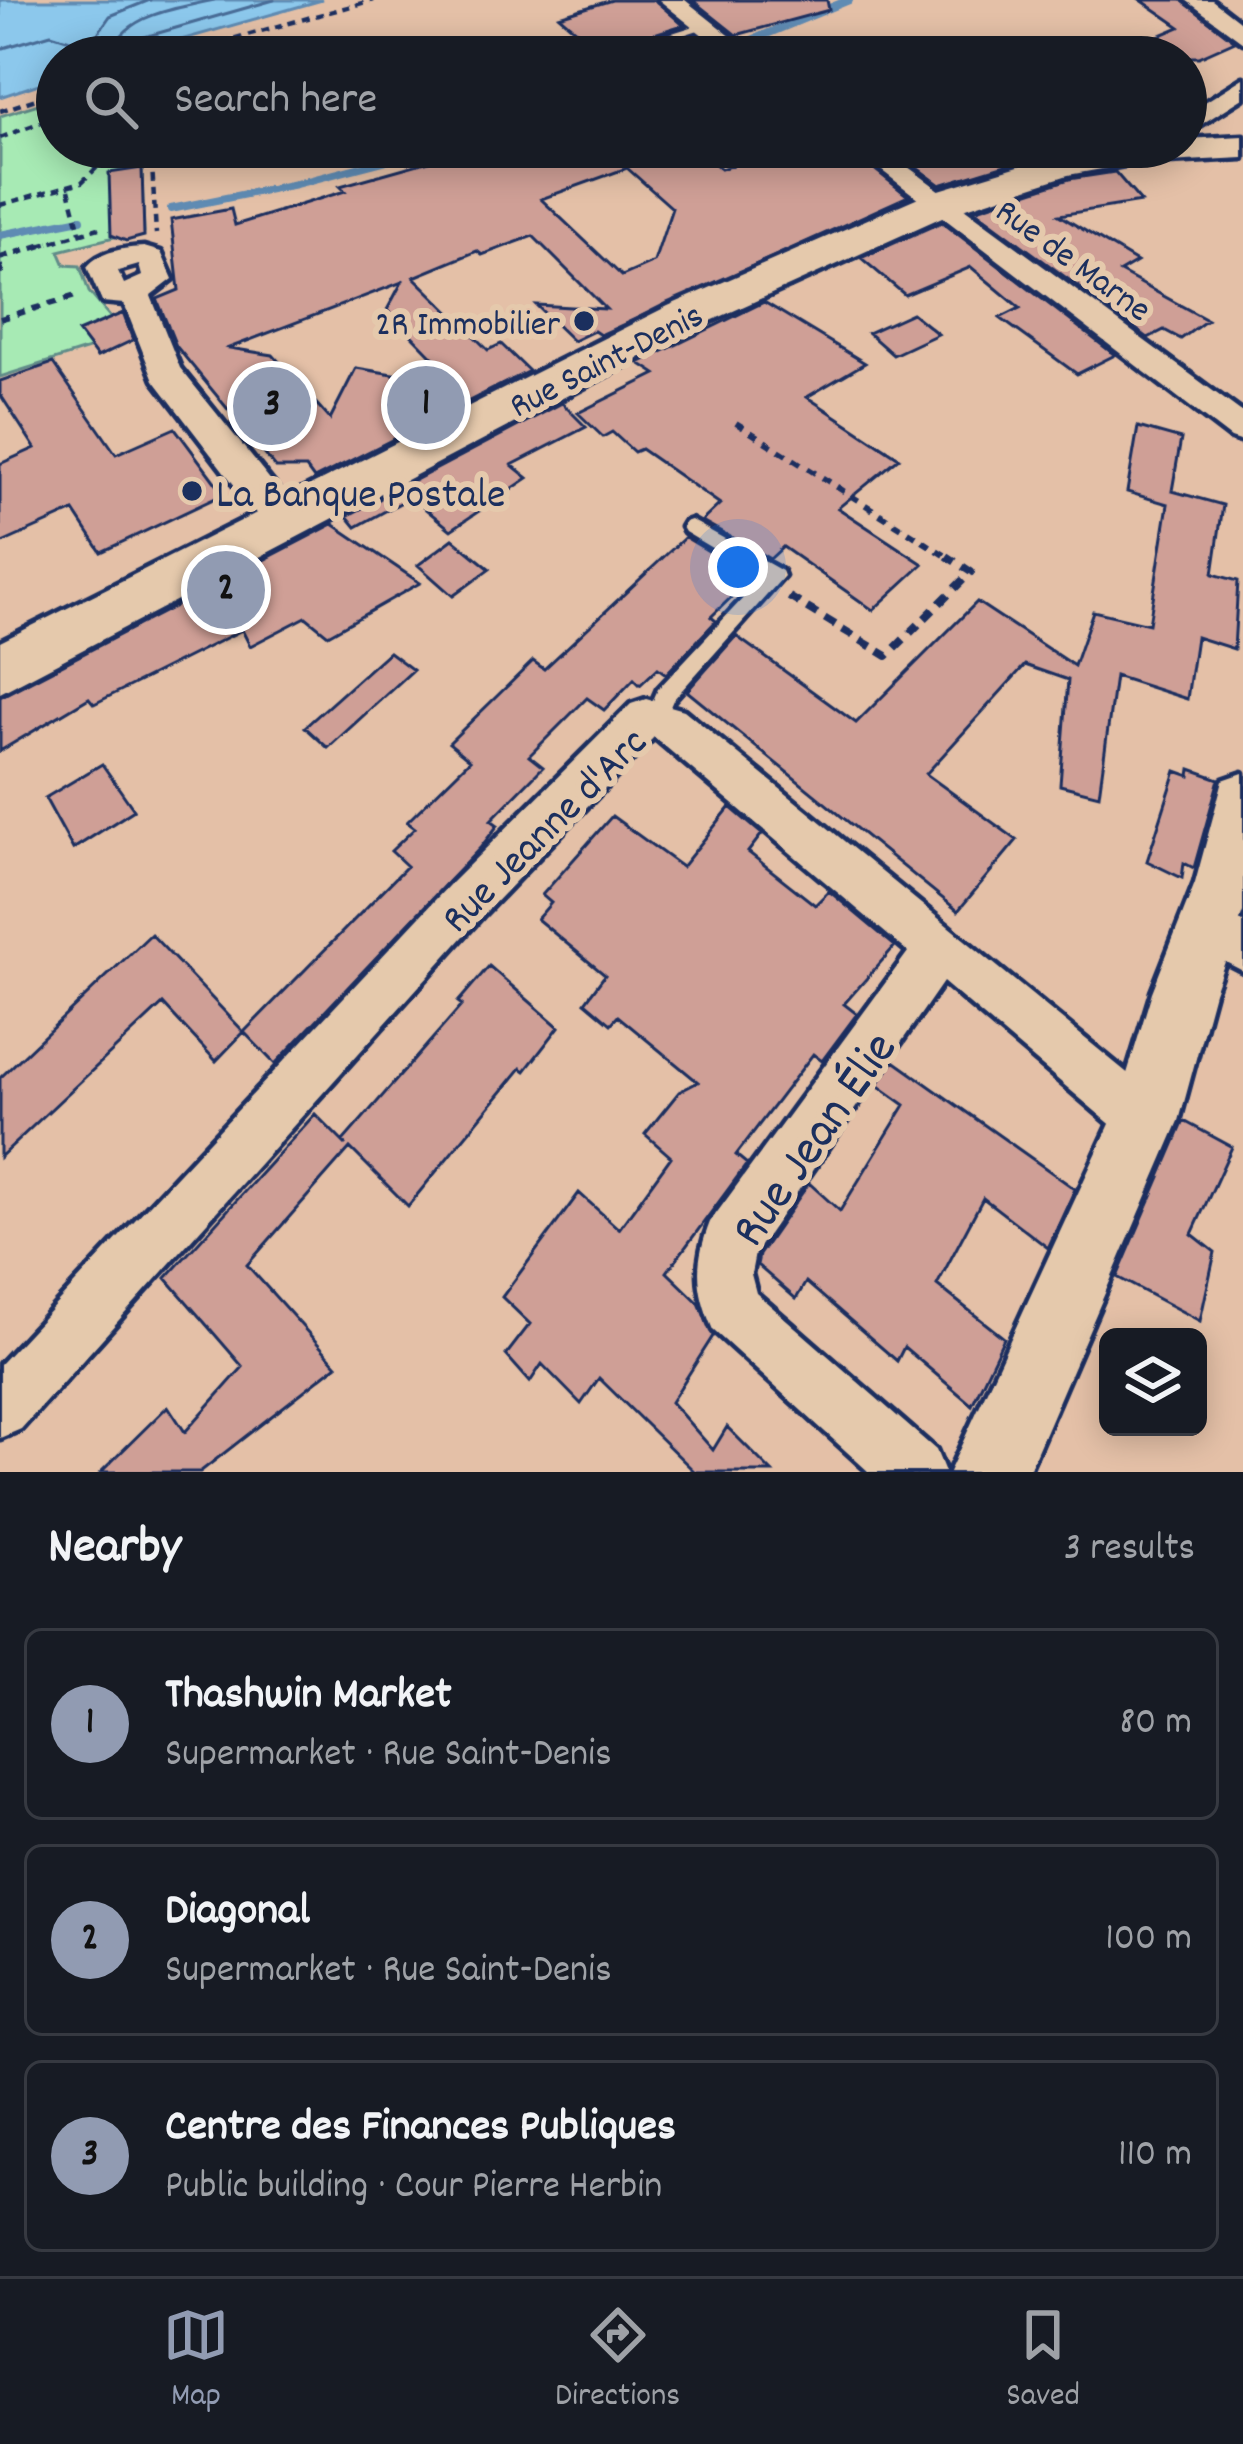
<!DOCTYPE html>
<html lang="en">
<head>
<meta charset="utf-8">
<style>
	:root { --surface:#171b24; --page:#242831; --text:#f1f3f6; --muted:#9ea1a6; --line:#363941; --accent:#919bb2 }
	body { margin:0; font-family:Dekko,sans-serif; background:var(--page); color:var(--text) }
	.controls { position:absolute; right:36px; bottom:36px; display:grid; overflow:hidden; border-radius:18px; box-shadow:0 6px 30px #0003 }
	.controls button { width:108px; height:108px; display:grid; place-items:center; padding:0; border:0; border-bottom:3px solid var(--line); background:var(--surface); color:var(--text); font:60px sans-serif }
	.you { position:absolute; left:738px; top:567px; width:42px; height:42px; margin:-30px; border:9px solid #fff; border-radius:50%; background:#1a73e8; box-shadow:0 0 0 18px #1a73e833 }
	.badge { display:grid; place-items:center; width:78px; height:78px; border-radius:50%; background:var(--accent); color:#111; font-size:39px; font-weight:700 }
	.pin { position:absolute; translate:-50% -50%; border:6px solid #fff; box-shadow:0 3px 12px #0006 }
	.list { margin:0; padding:0; list-style:none }
	h2 { display:flex; justify-content:space-between; align-items:center; height:156px; margin:0; padding:0 48px; font-size:51px }
	h2 small { font-size:39px; font-weight:400; color:var(--muted) }
	.list li { display:grid; grid-template-columns:78px 1fr auto; gap:36px; align-items:center; box-sizing:border-box; height:192px; margin:0 24px 24px; padding:0 24px; border:3px solid var(--line); border-radius:18px }
	.list b { display:block; font-size:45px; white-space:nowrap }
	.list p { margin:0; font-size:39px; white-space:nowrap; color:var(--muted) }
	.list em { font-size:39px; font-style:normal; color:var(--muted) }
	.icon { flex:none; width:66px; height:66px; fill:none; stroke:currentColor; stroke-width:2; stroke-linecap:round; stroke-linejoin:round }
	.map { position:relative; flex:none; width:1243px; height:1472px; overflow:hidden }
	.search { position:absolute; background:var(--surface); box-shadow:0 6px 30px #0003; left:36px; right:36px; top:36px; height:132px; display:flex; align-items:center; gap:30px; box-sizing:border-box; padding:0 42px; border-radius:66px; color:var(--muted); font-size:45px }
	.sheet { height:804px; background:var(--surface) }
	nav { display:flex; justify-content:space-around; align-items:center; box-sizing:border-box; height:168px; border-top:3px solid var(--line); background:var(--surface); font-size:33px; color:var(--muted) }
	nav a { display:grid; justify-items:center; gap:6px }
	nav .on { color:var(--accent) }
	.map>svg:first-child { display:block }
	.green { fill:#a7eab4; stroke:#618c89; stroke-width:3 }
	.water { fill:#8cc8ec; stroke:#5f8bb3; stroke-width:3 }
	.lines { fill:none; stroke-linecap:round; stroke-linejoin:round }
	.shore { stroke:#486c97; stroke-width:3 }
	.stream { stroke:#5f8bb3; stroke-width:8 }
	.building { fill:#cf9f96; stroke:#1b2f5e; stroke-width:3; fill-rule:evenodd }
	.service-casing { stroke:#1b2f5e; stroke-width:9 }
	.minor-casing { stroke:#1b2f5e; stroke-width:9 }
	.tertiary-casing { stroke:#1b2f5e; stroke-width:9 }
	.secondary-casing { stroke:#1b2f5e; stroke-width:9 }
	.path-far2 { stroke:#1b2f5e; stroke-width:4.5; stroke-dasharray:8 6; stroke-linecap:butt }
	.path-far1 { stroke:#1b2f5e; stroke-width:6; stroke-dasharray:9 8; stroke-linecap:butt }
	.path { stroke:#1b2f5e; stroke-width:8; stroke-dasharray:12 9; stroke-linecap:butt }
	.service { fill:#e5c9ac; fill-rule:evenodd }
	.minor { fill:#e5c9ac; fill-rule:evenodd }
	.tertiary { fill:#e5c9ac; fill-rule:evenodd }
	.secondary { fill:#e5c9ac; fill-rule:evenodd }
	.poi-dot { fill:#1b2f5e; stroke:#e5c9ac; stroke-width:4.5 }
	.labels { text-anchor:middle; stroke-width:12; stroke-linejoin:round; paint-order:stroke }
	.far-street-label { font-size:36px; fill:#1b2f5e; stroke:#e5c9ac }
	.far-poi-label { font-size:36px; fill:#1b2f5e; stroke:#e5c9ac; text-anchor:end }
	.poi-label { font-size:42px; fill:#1b2f5e; stroke:#e5c9ac; text-anchor:start }
	.street-label { font-size:42px; fill:#1b2f5e; stroke:#e5c9ac }
	.near-street-label { font-size:51px; fill:#1b2f5e; stroke:#e5c9ac }
</style>
</head>
<body>
<div class="map">
<svg width="1243" height="1472" viewBox="0 0 1243 1472">
	<rect width="100%" height="100%" fill="#e4c0a7"/>
	<filter id="ink" filterUnits="userSpaceOnUse"><feTurbulence type="fractalNoise" baseFrequency=".00833" numOctaves="2"/><feDisplacementMap in="SourceGraphic" scale="24" xChannelSelector="R" yChannelSelector="G"/><feConvolveMatrix kernelMatrix="1 2 1 2 8 2 1 2 1" color-interpolation-filters="sRGB"/></filter>
	<g filter="url(#ink)">
		<path class="green" d="M57 98V147H141L144 232 129 240 118 236 59 251 65 265 80 266 89 292 127 337 0 377V116Z"/>
		<path class="water" d="M0 0H322L121 57H57V78L0 97Z"/>
		<g class="lines">
			<path class="shore" d="M0 49 51 34 89 46 110 16 150 0
				M110 57C122 13 176 9 214 0
				M125 57 134 40 274 0"/>
			<path class="stream" d="M752 40 849 0
				M704 57 721 51
				M171 209 296 184 437 147
				M0 235 81 219"/>
		</g>
		<path class="building" d="M612 0H655L683 25 600 51 559 16Z
			M692 0H827L829 10 736 35Z
			M1141 0H1182L1235 41 1199 57H1109L1180 27Z
			M479 147H696L721 169 784 147H847L908 196 600 335 594 331 573 341 536 305 606 309 533 236 482 255 477 251 414 277 488 350 501 344 529 371 314 479 306 468H276L176 346 157 299 179 290 171 220 231 209 235 225 345 191 340 186ZM627 168 672 208 654 262 622 276 541 199ZM402 282 387 310 460 385 356 368 330 419 273 355 229 348Z
			M934 147H1045L1051 151 940 185 902 157Z
			M142 168 144 236 126 241 111 235 109 173Z
			M1115 172 1141 202 1059 215 1137 262 1120 272 1207 320 1181 339 1164 330 1148 338 974 210 1069 179Z
			M942 222 1115 355 1077 374 1000 318 1020 308 971 267 905 295 861 258Z
			M764 302 865 363 807 397 899 458 838 508 923 564 873 610 783 547 770 559 702 521 720 504 641 449 634 452 612 432 603 437 578 413 656 374 639 363Z
			M123 313 133 340 97 357 78 332Z
			M912 313 938 334 893 355 868 333Z
			M53 363 116 454 175 428 224 494 101 552 74 511 0 544V464L35 448 0 394V381Z
			M562 403 586 427 512 465 528 478 451 530 411 497 356 527 347 516Z
			M1138 427 1181 439 1172 491 1223 505 1213 574 1238 581 1234 649 1196 637 1187 699 1115 676 1099 795 1060 785 1068 680 1025 665 926 774 1017 840 958 911 687 691 736 636 856 723 977 602 1074 666 1093 611 1149 624 1168 504 1127 492Z
			M333 524 420 583 328 635 306 617 250 646 242 630 94 704 89 698 0 751V697Z
			M685 537 752 577 711 617 716 621 666 674 658 668 640 685 634 679 604 710 587 698 529 756 543 767 491 820 498 825 481 847 275 1064 244 1032 407 866 391 851 415 828 407 822 470 760 449 743 533 661 544 669Z
			M453 539 490 569 453 596 418 565Z
			M389 652 413 670 328 748 305 727Z
			M102 764 134 810 73 849 45 798Z
			M1191 769 1219 779 1194 868 1184 863 1182 878 1147 861 1176 771 1190 776Z
			M730 807 762 834 748 852 815 905 829 891 895 946 844 1004 857 1014 822 1061 813 1054 736 1155 747 1164 667 1272 699 1303 713 1336 671 1402 713 1450 727 1427 772 1472H695L599 1378 581 1404 542 1364 530 1382 506 1355 530 1324 502 1297 579 1193 619 1229 671 1157 645 1134 679 1092 698 1082 618 1016 611 1024 585 1002 605 975 537 919 551 903 542 895 612 816 682 867Z
			M151 934 244 1032 216 1061 163 1004 0 1157V1078Z
			M489 966 559 1027 525 1071 521 1068 408 1206 350 1148 247 1265 337 1365 200 1472H101L168 1406 185 1432 243 1367 166 1278 315 1114 346 1145 343 1141 462 1005 458 1002Z
			M894 1061 1075 1189 1048 1248 983 1198 937 1285 1004 1338 972 1405 904 1347 897 1361 806 1282 796 1299 757 1265 759 1255 809 1183 840 1211 905 1105 877 1085Z
			M1184 1121 1232 1147 1192 1234 1215 1252 1200 1321 1117 1277Z"/>
		<g class="lines">
			<defs>
				<path id="service" d="M701 24 711 26 614 57H595Z
					M691 520 782 571 784 576 673 700 662 725H648L645 719 658 689 762 578 685 532 682 527 685 522Z"/>
				<path id="minor" d="M659 0H685L757 57H730Z
					M1186 0H1212L1243 24V42Z
					M1243 78V98L1186 134V114Z
					M851 147H881L1243 413V442L1231 438Z
					M144 247 161 252 173 279 151 296 180 368 297 513 302 523 297 533 284 537 271 533 154 380 124 304 102 302 87 267C100 251 124 248 144 247ZM139 265 142 276 124 284 118 271Z
					M646 699 684 710 1164 1103 1172 1121 1164 1139 1146 1147 1128 1139 943 982 755 1253 751 1274 756 1293 936 1450 945 1472H869L713 1330C696 1290 694 1263 710 1222L908 952 654 737 482 916 21 1429 0 1438V1364L450 884 631 704Z
					M1208 905 1243 922V971L1191 944 1184 928 1191 912Z"/>
				<path id="tertiary" d="M1243 773V912L1214 992 1179 1121 1028 1472H949L1115 1113 1152 992 1195 883 1223 780Z"/>
				<path id="secondary" d="M1243 136V158L1130 164 1068 175 951 213 700 326 0 693V642L668 306 923 195 1061 153 1098 147H1186V139Z"/>
			</defs>
			<use href="#service" class="service-casing"/>
			<use href="#minor" class="minor-casing"/>
			<use href="#tertiary" class="tertiary-casing"/>
			<use href="#secondary" class="secondary-casing"/>
			<path class="path-far2" d="M167 57 373 0
				M0 111 57 92
				M0 138 57 116
				M151 147 156 234
				M69 189 80 232
				M0 205 82 182 118 147
				M39 246 99 228"/>
			<path class="path-far1" d="M0 258 49 243
				M0 265 3 281
				M0 319 79 295
				M736 423 951 559"/>
			<path class="path" d="M789 597 887 656 971 572 947 556"/>
			<use href="#service" class="service"/>
			<use href="#minor" class="minor"/>
			<use href="#tertiary" class="tertiary"/>
			<use href="#secondary" class="secondary"/>
		</g>
	</g>
	<g class="poi-dot">
		<circle cx="584" cy="321" r="12"/>
		<circle cx="192" cy="491" r="12"/>
	</g>
	<g class="labels">
		<g class="far-street-label">
			<text transform="translate(1075 258) rotate(36)" y="13">Rue de Marne</text>
			<text transform="translate(605 358) rotate(-27)" y="13">Rue Saint-Denis</text>
		</g>
		<g class="far-poi-label">
			<text x="560" y="334">2R Immobilier</text>
		</g>
		<g class="poi-label">
			<text x="216" y="506">La Banque Postale</text>
		</g>
		<g class="street-label">
			<text transform="translate(542 828) rotate(-45)" y="15">Rue Jeanne d'Arc</text>
		</g>
		<g class="near-street-label">
			<text transform="translate(811 1137) rotate(-55)" y="18">Rue Jean Élie</text>
		</g>
	</g>
</svg>
<div class="controls">
<button><svg class="icon" aria-label="layers" viewBox="0 0 24 24"><path d="M12 4l9 5-9 5-9-5zM3 14l9 5 9-5"/></svg></button>
</div>
<div class="you"></div>
<div class="pin badge" style="left:426px;top:405px">1</div>
<div class="pin badge" style="left:226px;top:590px">2</div>
<div class="pin badge" style="left:272px;top:406px">3</div>
<div class="search"><svg class="icon" aria-label="search" viewBox="0 0 24 24"><circle cx="10" cy="10" r="6"/><path d="M15 15l6 6"/></svg>Search here</div>
</div>
<section class="sheet">
<h2>Nearby<small>3 results</small></h2>
<ul class="list">
<li><span class="badge">1</span><div><b>Thashwin Market</b><p>Supermarket · Rue Saint-Denis</p></div><em>80 m</em></li>
<li><span class="badge">2</span><div><b>Diagonal</b><p>Supermarket · Rue Saint-Denis</p></div><em>100 m</em></li>
<li><span class="badge">3</span><div><b>Centre des Finances Publiques</b><p>Public building · Cour Pierre Herbin</p></div><em>110 m</em></li>
</ul>
</section>
<nav>
<a class="on"><svg class="icon" aria-label="map" viewBox="0 0 24 24"><path d="M3 6l6-2 6 2 6-2v14l-6 2-6-2-6 2zM9 4v14M15 6v14"/></svg>Map</a>
<a><svg class="icon" aria-label="directions" viewBox="0 0 24 24"><path d="M12 3l9 9-9 9-9-9zM9 14v-3h6M13 9l2 2-2 2"/></svg>Directions</a>
<a><svg class="icon" aria-label="saved" viewBox="0 0 24 24"><path d="M7 4h10v16l-5-4-5 4z"/></svg>Saved</a>
</nav>
</body>
</html>
